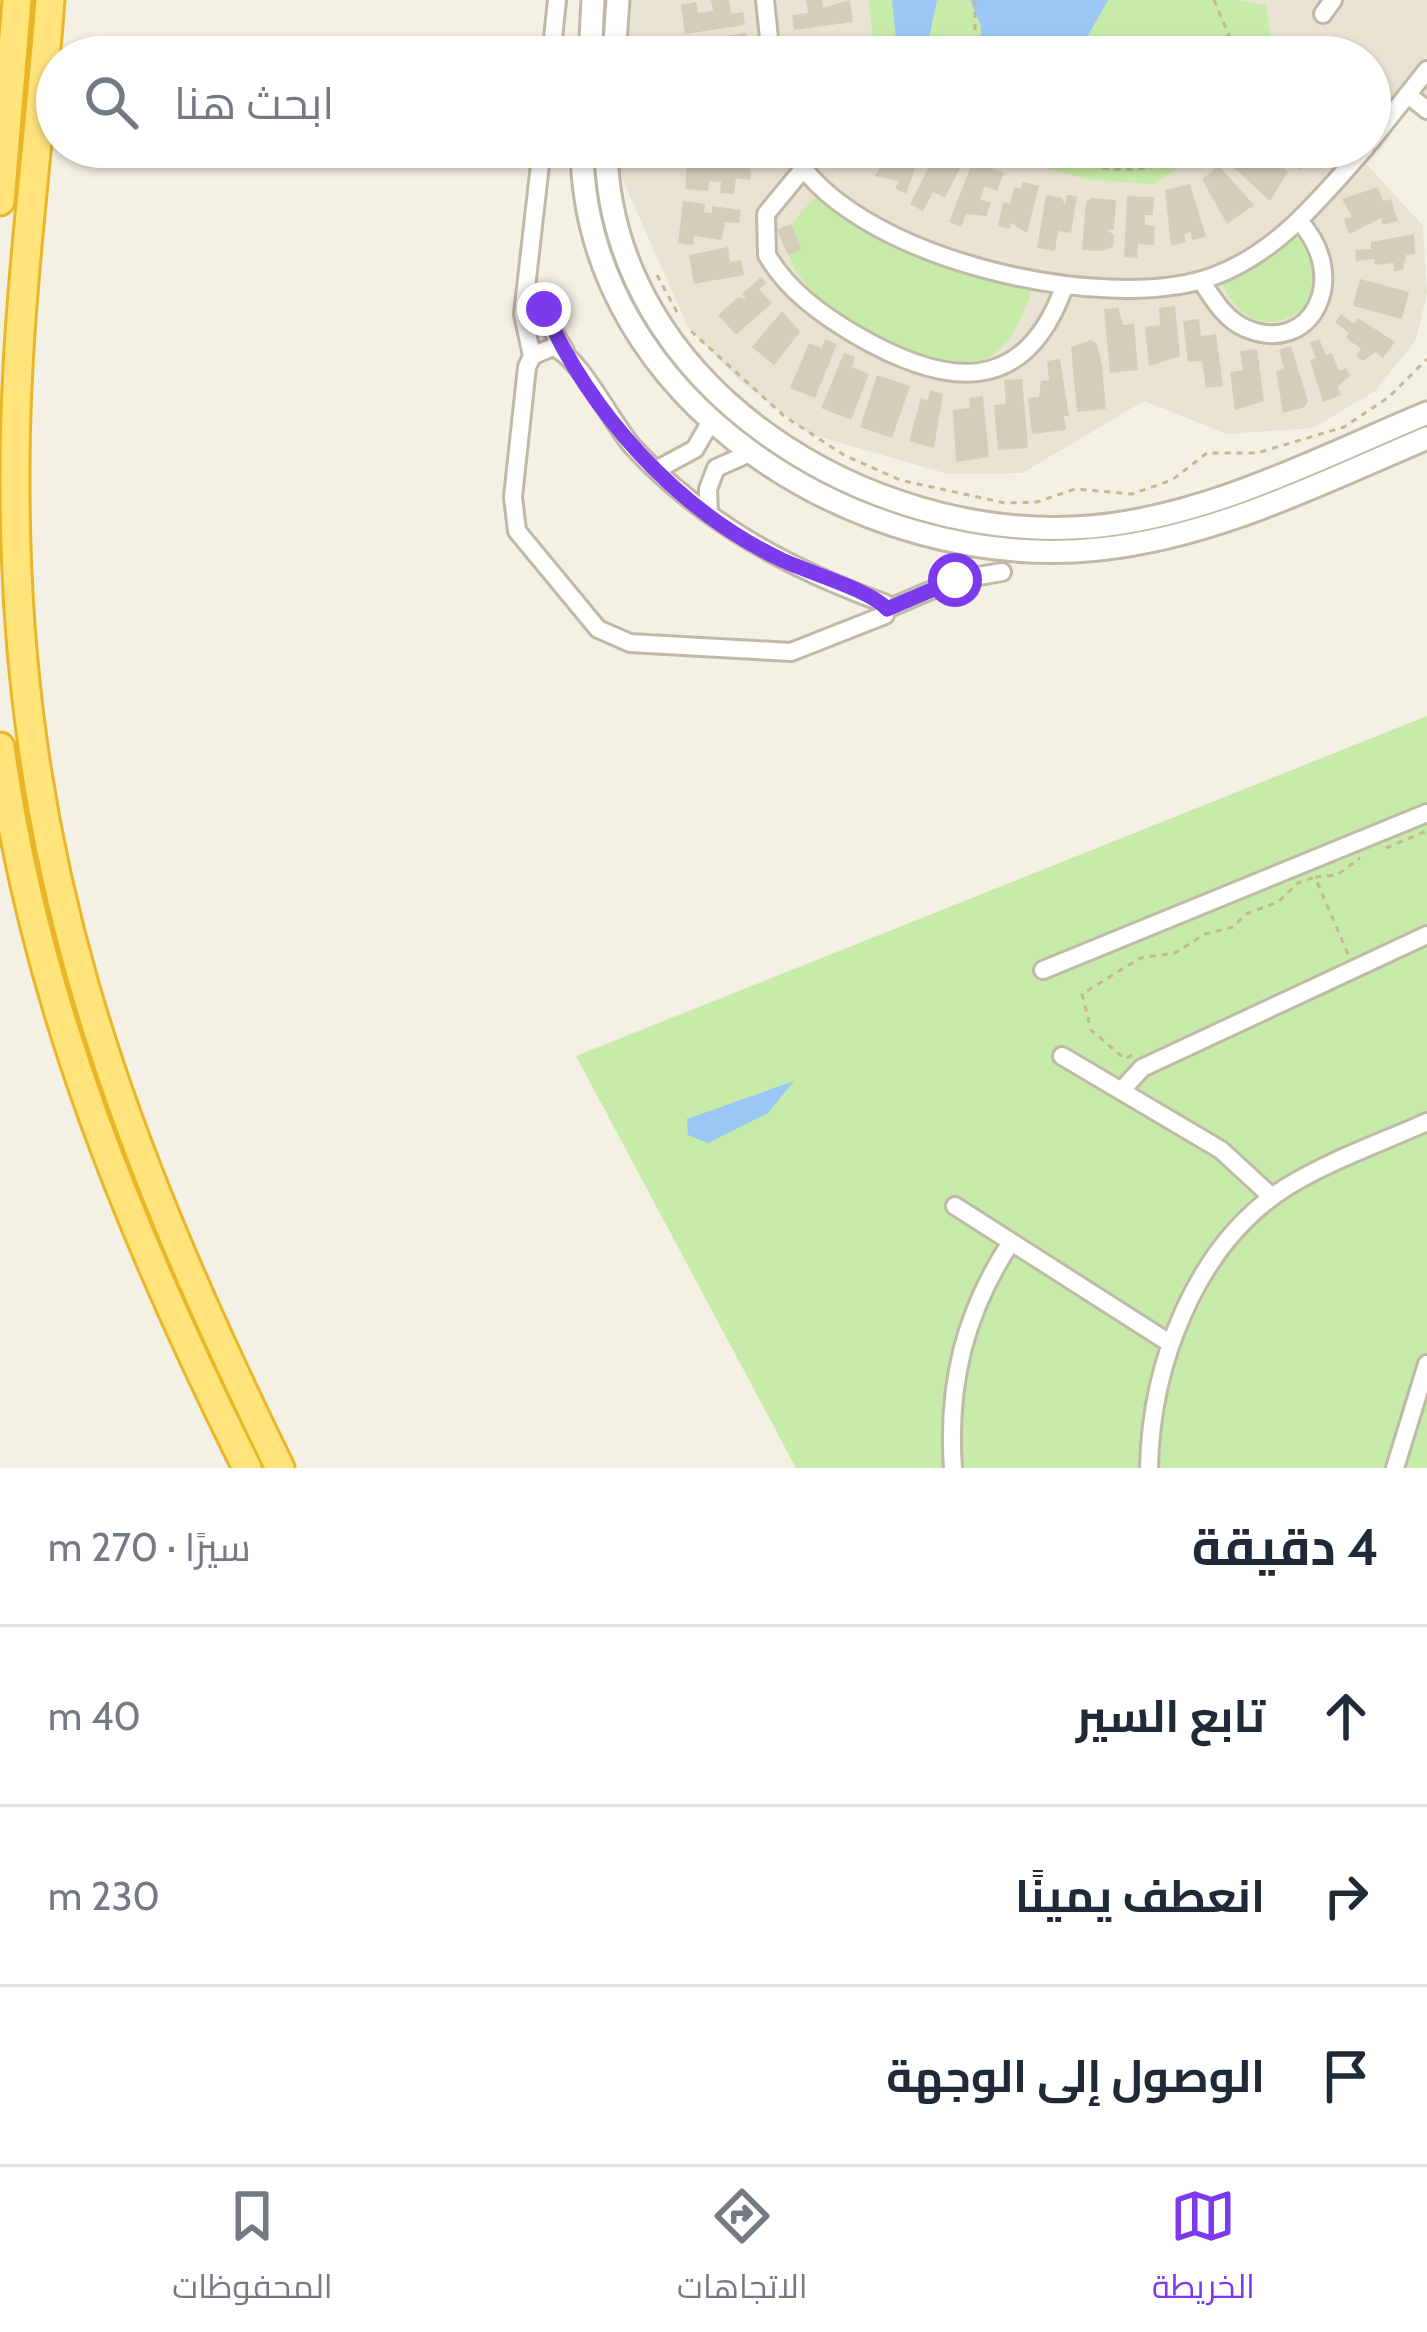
<!DOCTYPE html>
<html lang="ar">
<head>
<meta charset="utf-8">
<style>
	:root { --surface:#fff; --page:#f6f6f7; --text:#1f2937; --muted:#747a83; --line:#e0e1e3; --accent:#7c3aed }
	body { margin:0; font-family:Cabin,Cairo,sans-serif; background:var(--page); color:var(--text); direction:rtl }
	.stop { position:absolute; width:36px; height:36px; margin:-27px; border:9px solid #7c3aed; border-radius:50%; background:#fff }
	.stop.end { background:#7c3aed; border-color:#fff; box-shadow:0 3px 12px #0008 }
	.list { margin:0; padding:0; list-style:none }
	h2 { display:flex; justify-content:space-between; align-items:center; height:156px; margin:0; padding:0 48px; font-size:51px }
	h2 small { font-size:39px; font-weight:400; color:var(--muted) }
	.list li { display:grid; grid-template-columns:78px 1fr auto; gap:36px; align-items:center; box-sizing:border-box; height:180px; padding:0 48px; border-top:3px solid var(--line) }
	.list b { display:block; font-size:45px; white-space:nowrap }
	.list em { font-size:39px; font-style:normal; color:var(--muted) }
	.icon { flex:none; width:66px; height:66px; fill:none; stroke:currentColor; stroke-width:2; stroke-linecap:round; stroke-linejoin:round }
	.map { position:relative; flex:none; width:1427px; height:1468px; overflow:hidden; direction:ltr }
	.search { position:absolute; background:var(--surface); box-shadow:0 3px 9px #0004; left:36px; right:36px; top:36px; height:132px; display:flex; align-items:center; gap:30px; box-sizing:border-box; padding:0 42px; border-radius:66px; color:var(--muted); font-size:45px }
	.sheet { height:696px; background:var(--surface) }
	nav { display:flex; justify-content:space-around; align-items:center; box-sizing:border-box; height:168px; border-top:3px solid var(--line); background:var(--surface); font-size:33px; color:var(--muted) }
	nav a { display:grid; justify-items:center; gap:6px }
	nav .on { color:var(--accent) }
	.map>svg:first-child { display:block }
	.residential { fill:#e8e3d2 }
	.green { fill:#c7eba9 }
	.water { fill:#9bc7f6 }
	.building { fill:#d6cdb9 }
	.lines { fill:none; stroke-linecap:round; stroke-linejoin:round }
	.minor-casing { stroke:#c0b9a6; stroke-width:22 }
	.tertiary-casing { stroke:#c0b9a6; stroke-width:27 }
	.trunk-casing { stroke:#e9b628; stroke-width:33 }
	.path { stroke:#c3b796; stroke-width:3; stroke-dasharray:6 6; stroke-linecap:butt }
	.minor { stroke:#fff; stroke-width:16 }
	.tertiary { stroke:#fff; stroke-width:21 }
	.trunk { stroke:#ffe37b; stroke-width:27 }
	.route { stroke:#7c3aed; stroke-width:15 }
</style>
</head>
<body>
<div class="map">
<svg width="1427" height="1468" viewBox="0 0 1427 1468">
	<rect width="100%" height="100%" fill="#f4f0e4"/>
	<path class="residential" d="M612 0H868L875 57H608Z
		M1238 0H1427V103L1417 97 1370 124V57H1275L1266 5Z
		M608 147H961L1011 161 1155 184 1206 147H1351L1423 226 1427 292 1416 340 1375 391 1313 428 1227 434 1144 401 1022 473 948 474 810 434 738 379 688 327Z"/>
	<path class="green" d="M868 0H1238L1266 5 1275 57H875Z
		M961 147H1206L1155 184 1091 180Z
		M820 194C890 248 947 270 1032 291 1023 314 1015 339 994 354 946 387 778 300 787 238 791 219 807 206 820 194Z
		M1295 236 1312 253V299C1280 336 1241 327 1222 283Z
		M1427 716V1468H796L576 1056Z"/>
	<path class="water" d="M892 0H937L925 57H898Z
		M970 0H1108L1076 57H980L981 26Z
		M794 1081 768 1113 708 1143 688 1135 687 1119Z"/>
	<path class="building" d="M711 0H729L731 14 743 12 745 25 685 34 681 5 696 2 698 13 713 11Z
		M806 0H822L823 8 850 0 853 22 794 30 792 15 808 13Z
		M746 33 748 46 736 48 737 57H688L686 42Z
		M834 36 836 44 848 42 857 57 809 53 807 41Z
		M692 147H763L761 160Z
		M834 147H879L861 169 847 148 842 154Z
		M893 147H923L906 194 895 188 899 181 875 176Z
		M1240 147H1260L1288 172 1270 201 1232 166Z
		M1286 147 1305 149 1301 153 1309 160 1299 170 1282 151Z
		M934 157 962 164 945 198 933 192 923 211 910 204Z
		M698 161 751 167 750 180 736 178 734 194 720 193 721 182 709 181 708 191 685 189 687 165Z
		M973 161 1004 173 997 191 985 186 980 199 991 203 986 216 966 214 961 227 949 222Z
		M1219 166 1254 205 1227 224 1202 179Z
		M1023 182 1039 186 1027 233 1011 223 1010 229 998 226 1003 202 1010 204 1014 187 1021 189Z
		M1190 184 1206 237 1192 240 1191 232 1184 234 1186 242 1171 246 1165 190Z
		M1378 187 1383 201 1391 199 1398 221 1383 225 1381 218 1349 234 1344 219 1352 217 1342 199Z
		M1046 195 1062 198 1065 205 1067 195 1077 196 1071 233 1058 231 1055 251 1037 248Z
		M1127 196 1154 197 1153 215H1145V225L1155 226 1154 245 1138 244 1137 258 1124 257Z
		M1092 198 1116 200 1114 230H1107L1114 235 1113 247 1102 251 1082 250 1086 201Z
		M683 201 705 204 704 212 712 213V206L741 210 739 223 725 222 722 240 694 236 693 245 678 243Z
		M791 224 802 249 788 255 777 230Z
		M1414 234 1415 254 1406 255 1403 270 1394 271V263L1375 265 1374 259 1356 261 1355 250 1371 249V242Z
		M728 247 730 262 741 260 744 275 694 284 689 255Z
		M761 277 766 283 759 289 772 303 736 335 718 315 738 297 746 299 742 294Z
		M1360 279 1409 292 1402 319 1353 306Z
		M1175 306 1180 356 1149 366 1145 327 1160 325 1159 308Z
		M1118 308 1123 325 1134 324 1138 370 1110 373 1104 309Z
		M782 311 800 332 774 365 752 347Z
		M1341 314 1354 324 1358 318 1395 342 1383 358 1376 352 1363 361 1356 356 1361 349 1346 338 1349 333 1335 322Z
		M1199 319 1201 336 1216 334 1223 386 1206 388 1202 361 1188 362 1183 321Z
		M825 339 837 344 815 398 790 388 809 343 822 348Z
		M1319 339 1326 355 1332 353 1339 371 1346 368 1350 376 1338 386 1341 395 1323 402 1310 360 1316 358 1310 343Z
		M1091 340 1097 343 1102 366 1106 409 1077 412 1071 347Z
		M1291 346 1308 401 1305 407 1283 413 1276 371 1284 368 1279 350Z
		M1257 349 1264 401 1235 410 1230 372 1243 370 1240 351Z
		M844 353 855 357 852 367 869 374 851 420 821 408Z
		M1060 359 1069 416H1064L1066 430 1032 434 1028 398 1039 397 1041 381 1049 380 1047 361Z
		M877 375 910 386 892 438 860 427Z
		M1022 379 1028 448 998 450 994 405 1006 404 1004 380Z
		M930 390 943 394 934 448 909 441 921 398 928 400Z
		M983 396 989 457 956 462 953 410 970 408 969 398Z"/>
	<g class="lines">
		<defs>
			<path id="minor" d="M765 0 771 57
				M1323 14 1333 0
				M551 57 557 0
				M1408 95 1427 110
				M1370 142 1427 70
				M790 147C844 257 1105 317 1214 276 1279 252 1321 197 1366 147
				M803 169 766 214 767 255C787 290 822 315 856 335 944 386 1024 399 1064 287
				M1201 281C1213 298 1224 319 1245 328 1311 357 1352 278 1299 221
				M527 288 565 351
				M553 347C581 358 611 422 633 447 702 522 790 569 884 603L885 615 791 652 630 643 598 629 517 531 513 497 527 367 532 356Z
				M532 356 523 314 542 147
				M656 470 695 449 712 419
				M709 514 708 489 716 468 752 452
				M887 609 955 580 1002 572
				M1043 970 1427 813
				M1062 1056 1221 1150 1272 1197
				M1121 1091 1142 1068 1427 935
				M955 1206 1171 1344
				M953 1468C947 1384 965 1312 1011 1242
				M1149 1468C1151 1365 1195 1246 1285 1188 1328 1161 1380 1143 1427 1122
				M1395 1468 1427 1364"/>
			<path id="tertiary" d="M590 57 593 0
				M614 57 618 0
				M582 147C583 404 865 574 1099 549 1215 537 1321 483 1427 438
				M606 147C609 388 870 545 1090 527 1208 517 1319 458 1427 413"/>
			<path id="trunk" d="M50 0C38 157 15 313 15 471 13 855 114 1128 280 1468
				M0 201 17 0
				M0 747C35 1004 132 1237 247 1468"/>
		</defs>
		<use href="#minor" class="minor-casing"/>
		<use href="#tertiary" class="tertiary-casing"/>
		<use href="#trunk" class="trunk-casing"/>
		<path class="path" d="M975 0V57
			M1214 0 1238 57
			M1034 147C1083 170 1150 183 1196 147
			M657 275 678 314
			M691 331 784 416 844 455 900 480 1005 503 1037 502 1075 489 1132 494 1172 480 1207 453H1257L1344 427 1389 397 1427 359
			M1386 848 1426 831
			M1348 954 1315 877 1337 875 1360 858
			M1132 1055 1125 1059 1091 1030 1082 994 1140 958 1175 953 1205 934 1233 927 1246 914 1278 902 1298 883 1315 877"/>
		<use href="#minor" class="minor"/>
		<use href="#tertiary" class="tertiary"/>
		<use href="#trunk" class="trunk"/>
	</g>
	<g class="lines">
		<path class="route" d="M544 309C590 413 677 510 780 559 806 572 871 590 887 609L955 580"/>
	</g>
</svg>
<div class="stop" style="left:955px;top:580px"></div>
<div class="stop end" style="left:544px;top:309px"></div>
<div class="search"><svg class="icon" aria-label="search" viewBox="0 0 24 24"><circle cx="10" cy="10" r="6"/><path d="M15 15l6 6"/></svg>ابحث هنا</div>
</div>
<section class="sheet">
<h2>4 دقيقة<small>سيرًا · 270 m</small></h2>
<ul class="list">
<li><svg class="icon" aria-label="ahead" viewBox="0 0 24 24"><path d="M12 20V5M6 11l6-6 6 6"/></svg><div><b>تابع السير</b></div><em>40 m</em></li>
<li><svg class="icon" aria-label="right" viewBox="0 0 24 24"><path d="M7 20v-9h11M14 6l5 5-5 5"/></svg><div><b>انعطف يمينًا</b></div><em>230 m</em></li>
<li><svg class="icon" aria-label="arrive" viewBox="0 0 24 24"><path d="M6 21V4h12l-3 4 3 4H6"/></svg><div><b>الوصول إلى الوجهة</b></div></li>
</ul>
</section>
<nav>
<a class="on"><svg class="icon" aria-label="map" viewBox="0 0 24 24"><path d="M3 6l6-2 6 2 6-2v14l-6 2-6-2-6 2zM9 4v14M15 6v14"/></svg>الخريطة</a>
<a><svg class="icon" aria-label="directions" viewBox="0 0 24 24"><path d="M12 3l9 9-9 9-9-9zM9 14v-3h6M13 9l2 2-2 2"/></svg>الاتجاهات</a>
<a><svg class="icon" aria-label="saved" viewBox="0 0 24 24"><path d="M7 4h10v16l-5-4-5 4z"/></svg>المحفوظات</a>
</nav>
</body>
</html>
